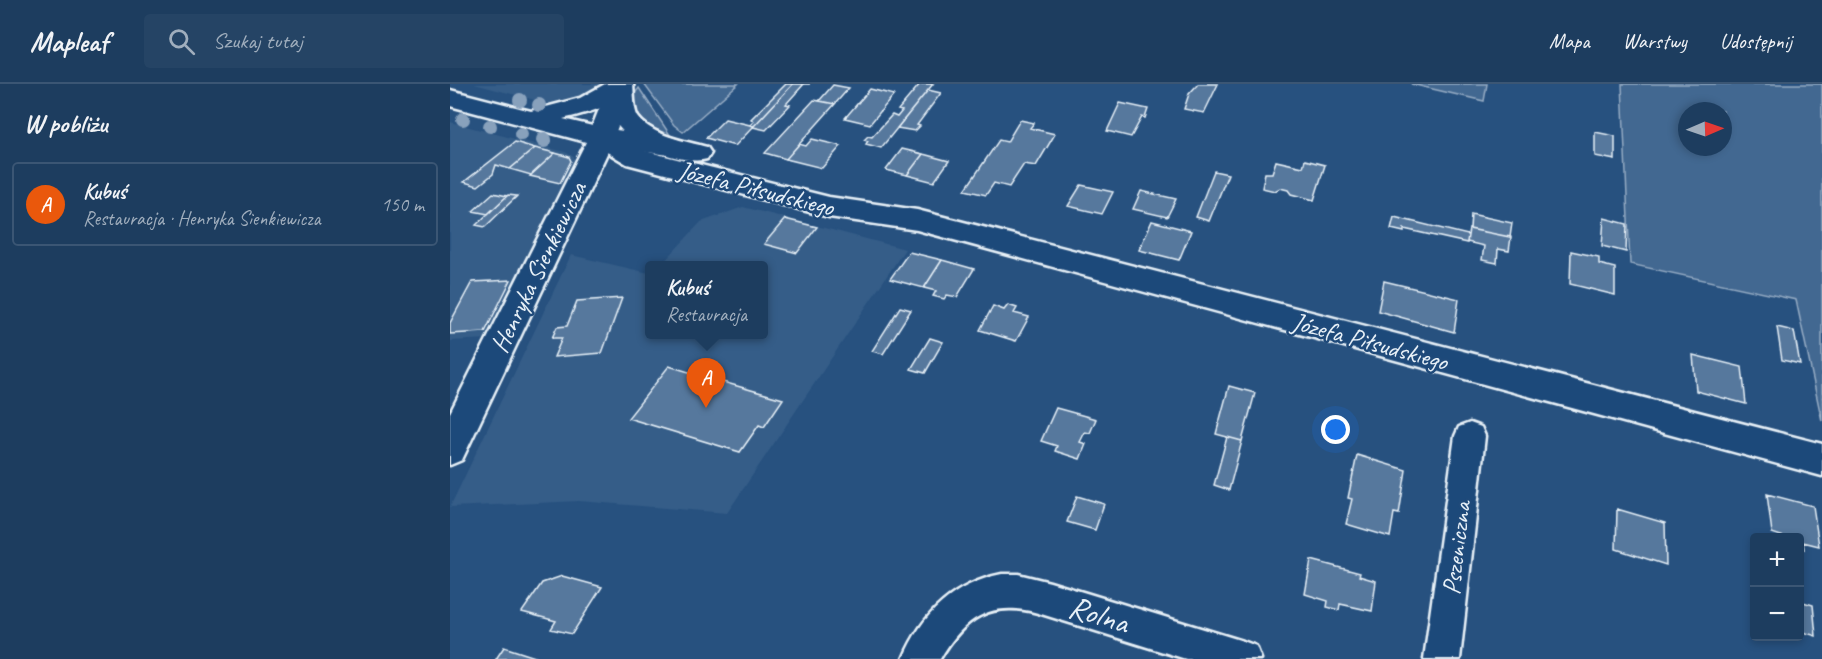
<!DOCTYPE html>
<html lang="pl">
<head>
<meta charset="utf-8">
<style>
	:root { --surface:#1d3d5f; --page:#254465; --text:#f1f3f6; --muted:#a0aebd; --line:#3b5674; --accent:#ea580c }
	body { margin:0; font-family:Caveat,sans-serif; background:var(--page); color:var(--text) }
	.controls { position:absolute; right:18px; bottom:18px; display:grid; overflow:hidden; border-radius:6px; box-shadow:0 3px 9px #0003 }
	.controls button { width:54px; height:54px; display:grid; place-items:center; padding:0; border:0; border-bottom:2px solid var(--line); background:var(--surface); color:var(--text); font:30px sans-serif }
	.compass { position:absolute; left:1228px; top:18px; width:54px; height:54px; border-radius:50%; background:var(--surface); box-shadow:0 3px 9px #0003; rotate:88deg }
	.you { position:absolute; left:886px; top:346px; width:21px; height:21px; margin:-15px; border:4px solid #fff; border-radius:50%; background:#1a73e8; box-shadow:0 0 0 9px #1a73e833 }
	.badge { display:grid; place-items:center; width:39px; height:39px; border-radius:50%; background:var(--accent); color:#fff; font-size:20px; font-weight:700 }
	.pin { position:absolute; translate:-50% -50px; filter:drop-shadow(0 2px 3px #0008) }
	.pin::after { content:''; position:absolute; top:32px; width:21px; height:18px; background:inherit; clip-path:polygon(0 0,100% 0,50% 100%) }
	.popup { position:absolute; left:195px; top:177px; width:123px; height:78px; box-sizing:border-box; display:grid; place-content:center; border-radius:6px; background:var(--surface); filter:drop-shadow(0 2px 4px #0005); font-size:20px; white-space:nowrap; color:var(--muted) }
	.popup b { font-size:22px; color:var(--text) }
	.popup::after { content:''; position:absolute; left:50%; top:100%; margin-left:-12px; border:12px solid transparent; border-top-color:var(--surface) }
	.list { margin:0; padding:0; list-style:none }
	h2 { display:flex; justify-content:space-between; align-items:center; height:78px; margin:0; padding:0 24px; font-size:26px }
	h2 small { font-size:20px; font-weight:400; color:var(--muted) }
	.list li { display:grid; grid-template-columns:39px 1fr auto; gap:18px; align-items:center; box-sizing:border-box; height:84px; margin:0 12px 12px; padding:0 12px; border:2px solid var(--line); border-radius:6px }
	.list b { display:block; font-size:22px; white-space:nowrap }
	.list p { margin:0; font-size:20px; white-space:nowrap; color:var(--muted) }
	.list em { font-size:20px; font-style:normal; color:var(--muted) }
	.icon { flex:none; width:33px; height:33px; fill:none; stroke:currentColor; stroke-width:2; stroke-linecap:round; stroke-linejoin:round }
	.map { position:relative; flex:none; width:1372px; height:575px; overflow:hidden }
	header { display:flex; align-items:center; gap:36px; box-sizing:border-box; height:84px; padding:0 30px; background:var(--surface); border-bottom:2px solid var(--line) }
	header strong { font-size:28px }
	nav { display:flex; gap:33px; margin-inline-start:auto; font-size:21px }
	.search { width:420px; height:54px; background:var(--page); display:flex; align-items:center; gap:15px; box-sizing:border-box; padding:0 21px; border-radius:6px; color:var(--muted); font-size:22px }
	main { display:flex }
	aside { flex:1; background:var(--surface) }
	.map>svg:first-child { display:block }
	.built { fill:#355d88 }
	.green { fill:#436891; stroke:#96acc4; stroke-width:1.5; fill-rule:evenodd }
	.building { fill:#57789d; stroke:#e8f1f8; stroke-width:1.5 }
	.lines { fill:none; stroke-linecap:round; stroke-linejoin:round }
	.minor-casing { stroke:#e8f1f8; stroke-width:5 }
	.tertiary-casing { stroke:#e8f1f8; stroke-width:5 }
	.secondary-casing { stroke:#e8f1f8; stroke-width:5 }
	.minor { fill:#1f4a7a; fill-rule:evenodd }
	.tertiary { fill:#1f4a7a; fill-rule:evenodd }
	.secondary { fill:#1f4a7a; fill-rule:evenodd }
	.tree { fill:#88a1bc }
	.labels { text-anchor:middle; stroke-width:5; stroke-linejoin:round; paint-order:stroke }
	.street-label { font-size:26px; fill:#e8f1f8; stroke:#1f4a7a }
	.near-street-label { font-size:32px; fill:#e8f1f8; stroke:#1f4a7a }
</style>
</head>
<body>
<header>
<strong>Mapleaf</strong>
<div class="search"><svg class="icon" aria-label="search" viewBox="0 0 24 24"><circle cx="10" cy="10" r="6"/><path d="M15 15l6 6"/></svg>Szukaj tutaj</div>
<nav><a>Mapa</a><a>Warstwy</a><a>Udostępnij</a></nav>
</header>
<main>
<aside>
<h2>W pobliżu<small></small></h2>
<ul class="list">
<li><span class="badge">A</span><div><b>Kubuś</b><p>Restauracja · Henryka Sienkiewicza</p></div><em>150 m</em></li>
</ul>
</aside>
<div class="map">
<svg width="1372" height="575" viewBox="0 0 1372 575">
	<rect width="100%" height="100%" fill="#27517f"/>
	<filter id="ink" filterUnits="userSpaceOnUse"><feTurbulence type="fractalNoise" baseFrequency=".0167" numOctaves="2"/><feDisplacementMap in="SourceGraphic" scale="12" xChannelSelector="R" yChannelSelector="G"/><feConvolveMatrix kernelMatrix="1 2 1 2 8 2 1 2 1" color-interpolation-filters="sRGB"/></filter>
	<g filter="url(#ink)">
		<path class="built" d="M24 0H151L140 11 124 19 104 21Z
			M0 38 115 68 124 73 125 77 38 255 0 257Z
			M293 123 455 165 277 429 129 417 0 423 121 171 199 189V250H313V182L211 181 251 138Z"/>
		<path class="green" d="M194 0H288L233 48 224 41Z
			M961 0H1037L1034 17Z
			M1172 0H1372V337L1346 216 1180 180ZM1237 27H1273V63H1237Z
			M189 4 220 51 218 53C200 44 169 28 189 4Z"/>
		<path class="building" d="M336 0H343L304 42 300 41 304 37 301 35Z
			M343 0H360H354L336 20 340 21 316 46 303 43Z
			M470 0H483L431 64 416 60 418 57 414 56 418 52 422 53 442 31 447 33 452 27 448 26Z
			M748 0H768L754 29 734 25 739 10Z
			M383 1 399 4 385 20 369 17Z
			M420 5 444 11 420 40 395 34Z
			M478 6 491 9 467 41 470 42 465 47 447 44Z
			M364 16 385 20 336 75 315 69Z
			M670 19 698 25 695 34 692 33 681 53 657 47Z
			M275 35 300 41 304 42 285 62 256 54Z
			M570 36 584 39 580 44 605 50 586 82 574 80 559 103 544 99 536 111 515 106 549 56 557 58Z
			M1145 48 1165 52V76L1145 72Z
			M362 55 391 62 372 84 336 75 349 60 356 62Z
			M65 58 85 64 60 85 46 81 43 90 28 102 14 98Z
			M85 64 105 69 81 91 60 85Z
			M452 65 473 70 457 91 436 86Z
			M105 69 119 73 121 77 110 99 80 92Z
			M473 70 499 77 484 98 457 91Z
			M855 76 875 81 864 116 841 110 838 106 830 104 825 107 812 104 815 89H822L826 77 853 83Z
			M764 87 778 90 759 137 746 133Z
			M631 101 663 108 652 130 618 122Z
			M691 107 726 115 717 133 683 125Z
			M43 109 57 112 38 130 23 127Z
			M58 111 67 112 35 143 26 141Z
			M1021 130 1062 139 1060 153 1020 145Z
			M944 133 1018 151 1017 159 954 145V148L941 145Z
			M1154 134 1177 140 1176 168 1152 162Z
			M335 135 367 143 347 169 314 160Z
			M702 137 741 147 729 176 689 166Z
			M1019 145 1061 153 1059 167 1048 165 1047 179 1032 176 1034 162 1017 158Z
			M1121 167 1149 173V180L1165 184V211L1120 200Z
			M459 168 492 176 474 204 440 195Z
			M492 176 524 185 507 213 497 211 494 215 483 212 486 207 474 204Z
			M61 196 35 248 0 250V239L22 198Z
			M934 197 1009 215 1004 248 928 227Z
			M172 214 152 269 104 273 112 254H102L107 243 117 242 127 217Z
			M558 221 567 224 564 229 579 233 566 257 530 246 543 222 554 226Z
			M450 223 461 226 433 270 422 267Z
			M1327 243 1344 247 1350 280 1332 276Z
			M480 254 493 258 475 289 461 285Z
			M1243 271 1292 283 1296 320 1246 307Z
			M219 282 242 289 244 287 257 291 255 293 333 315 314 343 309 341 290 368 178 334Z
			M779 302 805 309 792 357 766 350Z
			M606 324 646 335 640 349 635 348 630 358 636 360 630 375 605 367 607 362 591 357Z
			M777 353 792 357 779 406 764 401Z
			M907 371 956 386 949 430 944 429 940 453 896 440 902 415 898 414Z
			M1317 410 1363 422 1369 462 1353 458 1354 465 1350 463V454H1337L1322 449Z
			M627 412 654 420 645 446 617 438Z
			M1167 425 1215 439 1216 481 1166 465Z
			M861 476 910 489 909 492 926 497 922 527 890 520 889 526 877 523 878 517 855 510Z
			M112 492 152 503 122 550 101 545 106 537 72 528 92 499Z
			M1350 517 1363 521 1366 552 1350 547Z
			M54 563 88 574 46 575Z"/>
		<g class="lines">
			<defs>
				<path id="minor" d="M1020 339 1031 343 1035 352 1010 575H974L1005 352 1009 343Z
					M552 490H568L600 498 793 557 806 562 811 575H736L588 529C540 516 514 534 490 575H453C472 530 503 500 552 490Z"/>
				<path id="tertiary" d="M155 0 183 1C169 22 136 29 113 35L151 44 219 53 228 56 232 62 228 68 219 71 160 63 12 376 0 381V329L136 58 0 22V6L81 27 130 14Z"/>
				<path id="secondary" d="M159 0H183C184 9 183 25 188 33 202 52 236 57 257 63L261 69 257 75C234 82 183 61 168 42L165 50 195 67 379 113 467 126 1372 360V392L467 146 379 133 177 80 142 59 138 53Z"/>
			</defs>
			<use href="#minor" class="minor-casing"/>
			<use href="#tertiary" class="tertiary-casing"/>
			<use href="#secondary" class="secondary-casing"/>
			<use href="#minor" class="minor"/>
			<use href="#tertiary" class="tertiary"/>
			<use href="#secondary" class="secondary"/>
		</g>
		<g class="tree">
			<circle cx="70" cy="16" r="7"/>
			<circle cx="89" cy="21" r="7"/>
			<circle cx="13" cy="35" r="7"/>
			<circle cx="40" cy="42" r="7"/>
			<circle cx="71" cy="50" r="7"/>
			<circle cx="94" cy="56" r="8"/>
		</g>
	</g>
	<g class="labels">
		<g class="street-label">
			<text transform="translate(306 104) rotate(14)" y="9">Józefa Piłsudskiego</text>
			<text transform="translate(88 183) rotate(-64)" y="9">Henryka Sienkiewicza</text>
			<text transform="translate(920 257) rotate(15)" y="9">Józefa Piłsudskiego</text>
			<text transform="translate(1006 464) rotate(-83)" y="9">Pszeniczna</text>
		</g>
		<g class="near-street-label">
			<text transform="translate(649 530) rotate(17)" y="11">Rolna</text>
		</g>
	</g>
</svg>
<div class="controls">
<button>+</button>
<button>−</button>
</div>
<svg class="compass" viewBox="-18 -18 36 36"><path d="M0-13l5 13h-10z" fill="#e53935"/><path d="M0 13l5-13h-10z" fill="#a0aebd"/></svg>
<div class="you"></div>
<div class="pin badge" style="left:256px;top:324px">A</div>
<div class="popup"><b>Kubuś</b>Restauracja</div>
</div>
</main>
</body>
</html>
